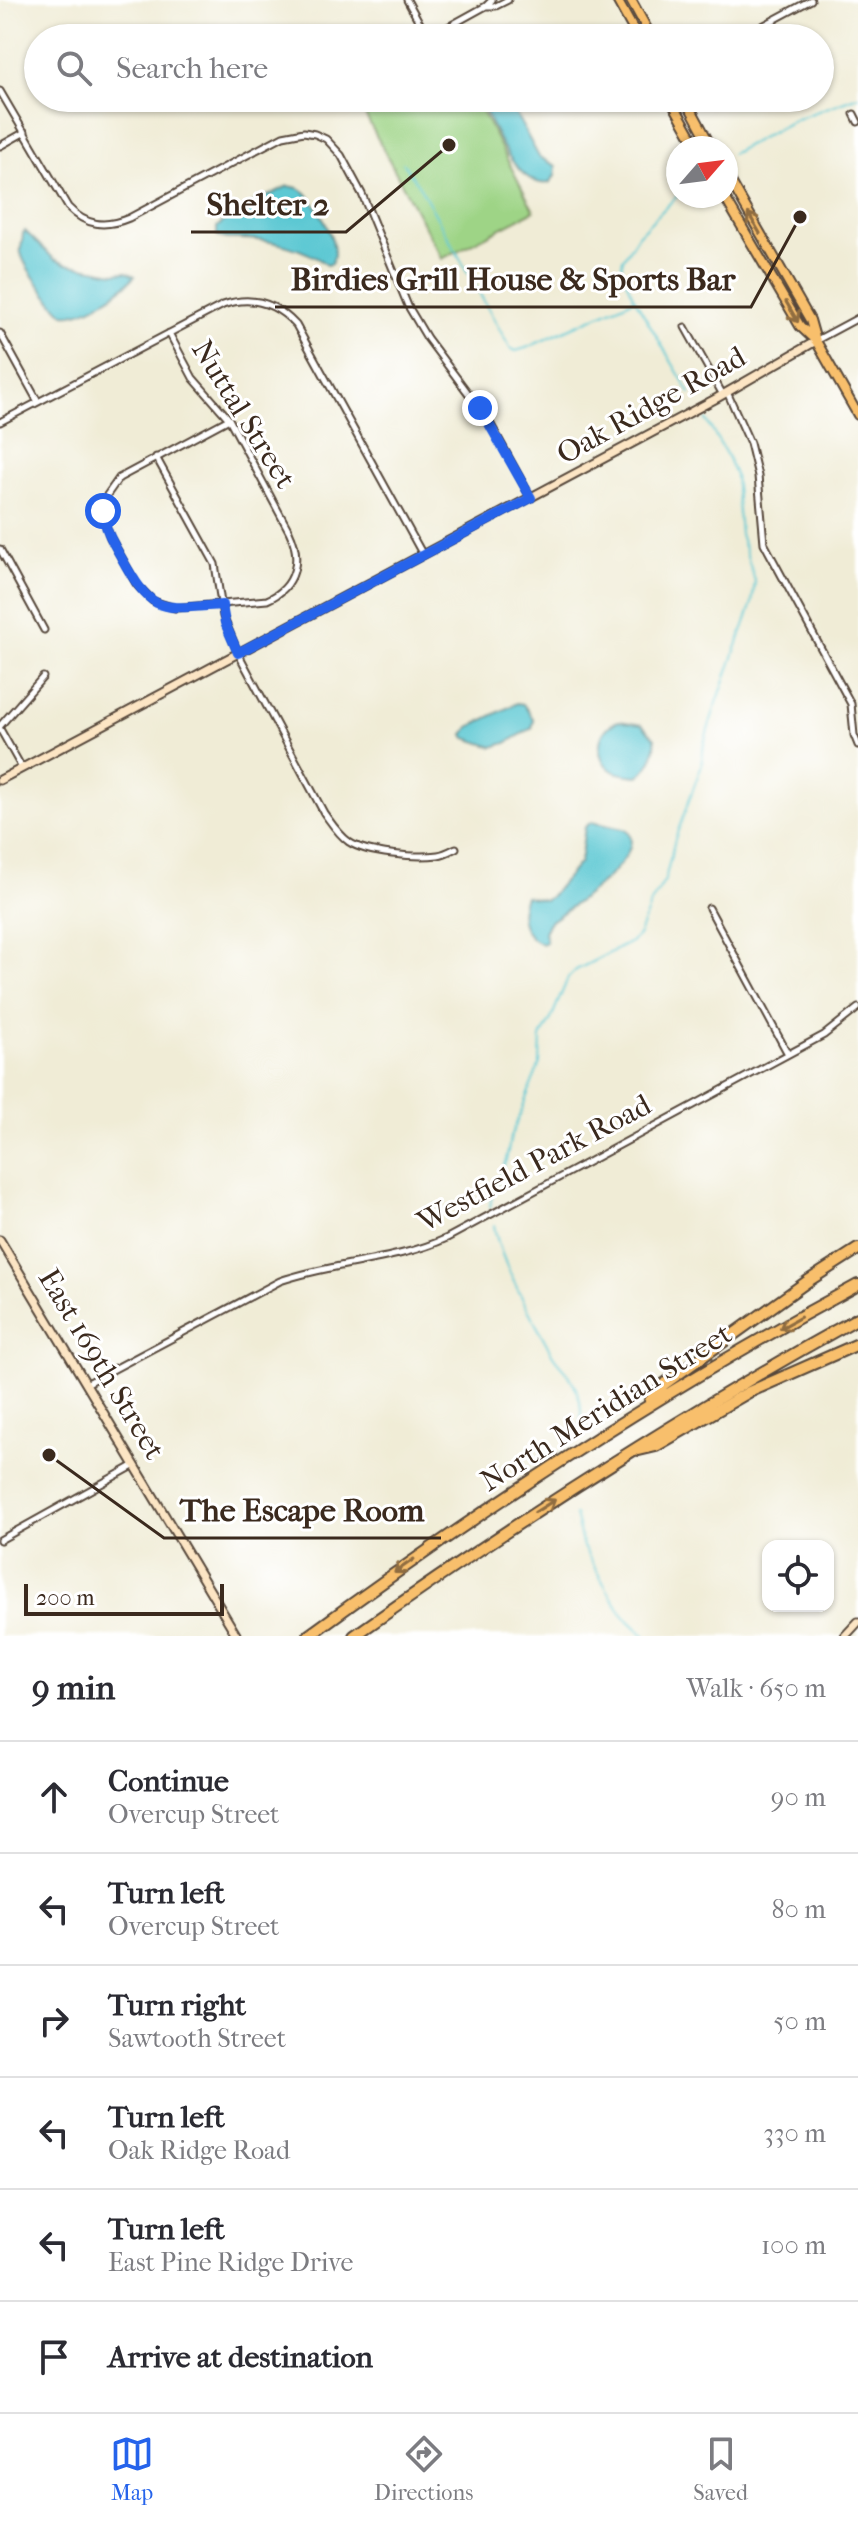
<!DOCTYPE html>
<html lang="en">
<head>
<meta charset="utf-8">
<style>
	:root { --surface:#fff; --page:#f7f7f7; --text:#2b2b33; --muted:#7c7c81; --line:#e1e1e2; --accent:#2563eb }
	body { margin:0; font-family:"IM FELL French Canon",serif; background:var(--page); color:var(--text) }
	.controls { position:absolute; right:24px; bottom:24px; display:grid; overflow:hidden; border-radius:16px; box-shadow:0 2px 6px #0004 }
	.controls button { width:72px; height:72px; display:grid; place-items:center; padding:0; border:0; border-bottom:2px solid var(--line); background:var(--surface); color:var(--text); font:40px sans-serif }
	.compass { position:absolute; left:666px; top:136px; width:72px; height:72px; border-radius:50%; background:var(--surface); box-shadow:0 2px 6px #0004; rotate:62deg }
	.scale { position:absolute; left:24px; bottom:20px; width:200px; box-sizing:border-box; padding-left:8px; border:4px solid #3b2a1e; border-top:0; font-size:22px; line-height:28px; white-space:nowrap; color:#3b2a1e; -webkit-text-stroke:6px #fff; paint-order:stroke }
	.stop { position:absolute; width:24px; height:24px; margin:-18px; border:6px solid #2563eb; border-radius:50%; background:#fff }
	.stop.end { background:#2563eb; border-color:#fff; box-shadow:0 2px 8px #0008 }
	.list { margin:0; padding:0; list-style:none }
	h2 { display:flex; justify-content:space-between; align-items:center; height:104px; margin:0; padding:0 32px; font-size:34px }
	h2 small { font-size:26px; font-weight:400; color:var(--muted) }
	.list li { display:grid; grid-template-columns:52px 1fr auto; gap:24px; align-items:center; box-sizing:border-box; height:112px; padding:0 32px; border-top:2px solid var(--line) }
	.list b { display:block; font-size:30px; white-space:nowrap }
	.list p { margin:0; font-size:26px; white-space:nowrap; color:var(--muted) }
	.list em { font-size:26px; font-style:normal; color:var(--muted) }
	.icon { flex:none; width:44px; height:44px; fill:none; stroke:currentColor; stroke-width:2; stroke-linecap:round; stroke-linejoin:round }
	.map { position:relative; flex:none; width:858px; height:1636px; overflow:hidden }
	.search { position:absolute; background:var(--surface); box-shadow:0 2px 6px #0004; left:24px; right:24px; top:24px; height:88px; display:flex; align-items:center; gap:20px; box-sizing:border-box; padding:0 28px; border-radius:44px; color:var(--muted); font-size:30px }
	.sheet { height:776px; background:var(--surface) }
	nav { display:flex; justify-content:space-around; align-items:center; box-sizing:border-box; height:112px; border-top:2px solid var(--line); background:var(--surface); font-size:22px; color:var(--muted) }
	nav a { display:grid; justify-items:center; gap:4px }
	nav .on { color:var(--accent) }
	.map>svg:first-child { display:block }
	.green { fill:#9ed486; stroke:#6c7f52; stroke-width:2 }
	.water { fill:#5cc8d3; stroke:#4c7978; stroke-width:2 }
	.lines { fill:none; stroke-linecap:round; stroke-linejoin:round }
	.stream { stroke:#5cc8d3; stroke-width:2 }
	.street-casing { stroke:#56473a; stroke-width:9 }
	.secondary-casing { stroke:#56473a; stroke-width:11 }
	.primary-casing { stroke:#56473a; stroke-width:12 }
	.highway-casing { stroke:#56473a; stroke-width:14 }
	.street { stroke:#fff; stroke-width:5 }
	.secondary { stroke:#fce5c4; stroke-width:7 }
	.primary { stroke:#f8bf6c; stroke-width:8 }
	.highway { stroke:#f8bf6c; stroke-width:10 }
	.oneway { stroke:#906d41 }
	.route { stroke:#2563eb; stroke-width:10 }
	.labels { text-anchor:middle; stroke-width:6; stroke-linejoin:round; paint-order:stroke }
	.street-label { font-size:30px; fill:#3b2a1e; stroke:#fff }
	.leader { fill:none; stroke:#3b2a1e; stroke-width:3 }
	.callout-dot { fill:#3b2a1e; stroke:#fff; stroke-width:3 }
	.callout-label { font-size:32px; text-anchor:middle; font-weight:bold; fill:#3b2a1e; stroke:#fff; stroke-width:6; stroke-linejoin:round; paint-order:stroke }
</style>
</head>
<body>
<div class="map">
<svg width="858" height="1636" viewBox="0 0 858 1636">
	<rect width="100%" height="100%" fill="#fff"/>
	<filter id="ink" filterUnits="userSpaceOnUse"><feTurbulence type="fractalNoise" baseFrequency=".0125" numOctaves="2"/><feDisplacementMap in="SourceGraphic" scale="16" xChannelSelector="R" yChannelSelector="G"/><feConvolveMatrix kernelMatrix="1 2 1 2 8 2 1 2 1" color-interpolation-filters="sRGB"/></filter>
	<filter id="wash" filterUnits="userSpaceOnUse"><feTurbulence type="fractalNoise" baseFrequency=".006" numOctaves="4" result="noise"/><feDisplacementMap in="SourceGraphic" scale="32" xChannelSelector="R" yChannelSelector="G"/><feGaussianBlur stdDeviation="1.8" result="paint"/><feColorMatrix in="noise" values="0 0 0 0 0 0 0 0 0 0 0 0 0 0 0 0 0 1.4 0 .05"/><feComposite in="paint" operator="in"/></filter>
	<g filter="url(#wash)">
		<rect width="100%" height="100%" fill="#f0ecd6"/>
		<path class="green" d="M356 98H475L534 211 442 259Z"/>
		<path class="water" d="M479 98H507L539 157 556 166 555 176 549 183C516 189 491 123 479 98Z
			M288 186C295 187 301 188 306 193 319 207 342 248 331 264L327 265C306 248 268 239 241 239 231 238 226 241 217 235V227L239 210Z
			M25 231 54 259 66 264 114 273 126 272 135 276C121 291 85 317 64 314 52 303 25 269 21 253 20 246 23 240 23 233Z
			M517 703 523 704 534 720 532 728 506 743 493 747 466 738 464 735 469 727Z
			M619 721 642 725 655 738C657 751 649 770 638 776 630 775 620 775 613 771 593 759 596 728 619 721Z
			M591 822 627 830C649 857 569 908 549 922L544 932 546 942 542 944C522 936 517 916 525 896L545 900 550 897 580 862 585 827Z"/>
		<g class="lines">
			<path class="stream" d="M731 154 794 120 858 96
				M403 163 421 189 510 348 516 351 526 348 635 299
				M678 195 638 235 623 259 621 270 634 298 690 393
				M490 1207 492 1195 506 1160 511 1137 540 1063 541 1037 551 1019 568 978 576 970 633 941 639 934 650 905 665 880 675 839 701 767 704 743 713 714 752 603 755 581 740 534 735 475 726 454 706 420
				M494 1225C500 1264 533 1317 552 1354 556 1361 562 1366 567 1373 581 1391 583 1410 580 1431
				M575 1515 583 1547 611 1596 624 1616 645 1636"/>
		</g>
	</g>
	<g filter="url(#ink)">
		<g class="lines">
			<defs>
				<path id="street" d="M407 0 428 38 486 6 492 0
					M487 6H496L508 0
					M740 38 811 0
					M0 91 68 207C86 226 105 228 129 218L283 136 304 132 315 134 326 139 341 155 362 194 408 306 427 338 489 421 531 498
					M854 114 858 122
					M0 146 25 132
					M685 327 723 395
					M0 333 38 402
					M169 333 193 378 229 419 289 531C302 558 297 587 267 600L175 608 153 601 137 585 110 537 104 520 107 495 119 478 229 419
					M817 340 858 318
					M727 392 750 443 758 476 764 543 851 704 854 735 858 745
					M0 422 223 305C252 295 276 303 296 325L423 555
					M156 457 215 564 223 616 238 653 324 813C332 824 338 834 349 842 367 854 417 858 438 855 445 854 450 851 456 848
					M0 549 44 630
					M0 726 43 677
					M0 729 22 768
					M709 908 788 1054
					M86 1384 280 1281C334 1262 395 1262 447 1238L824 1035 858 1008
					M0 1540 135 1465"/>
				<path id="secondary" d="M0 780 717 398 816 341
					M0 1240 237 1636
					M845 1636 858 1622"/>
				<path id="primary" d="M617 0 638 38
					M631 0 652 38
					M670 98 698 148
					M685 98 712 148
					M726 173 810 320 816 341 858 415
					M724 196 800 326 815 340"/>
				<path id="highway" d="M650 1401 663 1385 808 1281 858 1249
					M639 1450 656 1446 749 1392 858 1344
					M308 1636C484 1507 666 1388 858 1285
					M354 1636C517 1521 684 1414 858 1318"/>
			</defs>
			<use href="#street" class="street-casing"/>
			<use href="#secondary" class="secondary-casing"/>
			<use href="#primary" class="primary-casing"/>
			<use href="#highway" class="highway-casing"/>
			<use href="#street" class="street"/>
			<use href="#secondary" class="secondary"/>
			<use href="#primary" class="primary"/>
			<use href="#highway" class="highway"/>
		</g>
		<defs><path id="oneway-shaft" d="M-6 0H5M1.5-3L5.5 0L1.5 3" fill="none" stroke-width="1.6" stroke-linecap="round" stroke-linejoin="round" transform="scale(2)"/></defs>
		<g class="oneway">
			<use href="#oneway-shaft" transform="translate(754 223) rotate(-120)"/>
			<use href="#oneway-shaft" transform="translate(792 312) rotate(60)"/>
			<use href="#oneway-shaft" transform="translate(790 1323) rotate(151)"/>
			<use href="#oneway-shaft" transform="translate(545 1506) rotate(-32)"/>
			<use href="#oneway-shaft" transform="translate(404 1566) rotate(145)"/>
		</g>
	</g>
	<g class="lines" filter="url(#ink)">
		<path class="route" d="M103 511C104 528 113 543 121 557 153 615 159 609 222 605L225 623 238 653 531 498 480 408"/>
	</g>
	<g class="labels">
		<g class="street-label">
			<text transform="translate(651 405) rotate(-29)" y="10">Oak Ridge Road</text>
			<text transform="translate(244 414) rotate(58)" y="10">Nuttal Street</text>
			<text transform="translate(534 1163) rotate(-28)" y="10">Westfield Park Road</text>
			<text transform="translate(102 1364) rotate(59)" y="10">East 169th Street</text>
			<text transform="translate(606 1407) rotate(-32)" y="10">North Meridian Street</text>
		</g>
	</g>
	<path class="leader" d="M449 145L346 232H191M800 217L751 307H275M49 1455L164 1538H441"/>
	<g class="callout-dot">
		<circle cx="449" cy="145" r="8"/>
		<circle cx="800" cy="217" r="8"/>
		<circle cx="49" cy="1455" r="8"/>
	</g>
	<g class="callout-label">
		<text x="268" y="215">Shelter 2</text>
		<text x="513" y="290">Birdies Grill House &amp; Sports Bar</text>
		<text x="302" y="1521">The Escape Room</text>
	</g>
</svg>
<div class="controls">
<button><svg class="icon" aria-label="locate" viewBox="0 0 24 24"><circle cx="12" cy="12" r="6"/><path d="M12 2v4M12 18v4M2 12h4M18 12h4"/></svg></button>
</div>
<svg class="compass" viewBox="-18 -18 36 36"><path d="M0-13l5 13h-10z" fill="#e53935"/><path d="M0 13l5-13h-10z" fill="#7c7c81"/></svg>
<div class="scale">200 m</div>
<div class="stop" style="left:103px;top:511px"></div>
<div class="stop end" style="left:480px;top:408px"></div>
<div class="search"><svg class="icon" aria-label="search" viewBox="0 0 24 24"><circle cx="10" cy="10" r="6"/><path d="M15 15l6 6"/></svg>Search here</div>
</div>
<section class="sheet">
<h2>9 min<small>Walk · 650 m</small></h2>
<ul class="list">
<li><svg class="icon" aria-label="ahead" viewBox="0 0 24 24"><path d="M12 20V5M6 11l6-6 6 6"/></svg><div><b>Continue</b><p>Overcup Street</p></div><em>90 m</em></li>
<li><svg class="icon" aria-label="left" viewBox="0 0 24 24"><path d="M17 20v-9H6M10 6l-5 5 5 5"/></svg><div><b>Turn left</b><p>Overcup Street</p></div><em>80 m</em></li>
<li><svg class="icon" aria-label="right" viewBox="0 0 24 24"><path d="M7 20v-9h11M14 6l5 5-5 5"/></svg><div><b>Turn right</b><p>Sawtooth Street</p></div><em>50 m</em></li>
<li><svg class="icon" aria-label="left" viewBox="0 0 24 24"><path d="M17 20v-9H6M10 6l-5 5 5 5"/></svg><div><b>Turn left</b><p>Oak Ridge Road</p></div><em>330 m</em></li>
<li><svg class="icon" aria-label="left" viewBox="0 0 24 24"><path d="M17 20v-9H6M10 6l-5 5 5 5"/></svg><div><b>Turn left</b><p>East Pine Ridge Drive</p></div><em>100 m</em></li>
<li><svg class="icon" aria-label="arrive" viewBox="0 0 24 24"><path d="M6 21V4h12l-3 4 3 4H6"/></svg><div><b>Arrive at destination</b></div></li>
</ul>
</section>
<nav>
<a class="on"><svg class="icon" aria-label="map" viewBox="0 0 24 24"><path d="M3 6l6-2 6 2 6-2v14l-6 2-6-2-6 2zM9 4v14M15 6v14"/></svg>Map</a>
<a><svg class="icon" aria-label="directions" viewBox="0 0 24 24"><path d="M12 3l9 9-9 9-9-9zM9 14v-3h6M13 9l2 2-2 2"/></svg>Directions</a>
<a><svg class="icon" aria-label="saved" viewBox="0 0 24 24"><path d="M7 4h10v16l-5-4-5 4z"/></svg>Saved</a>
</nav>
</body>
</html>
